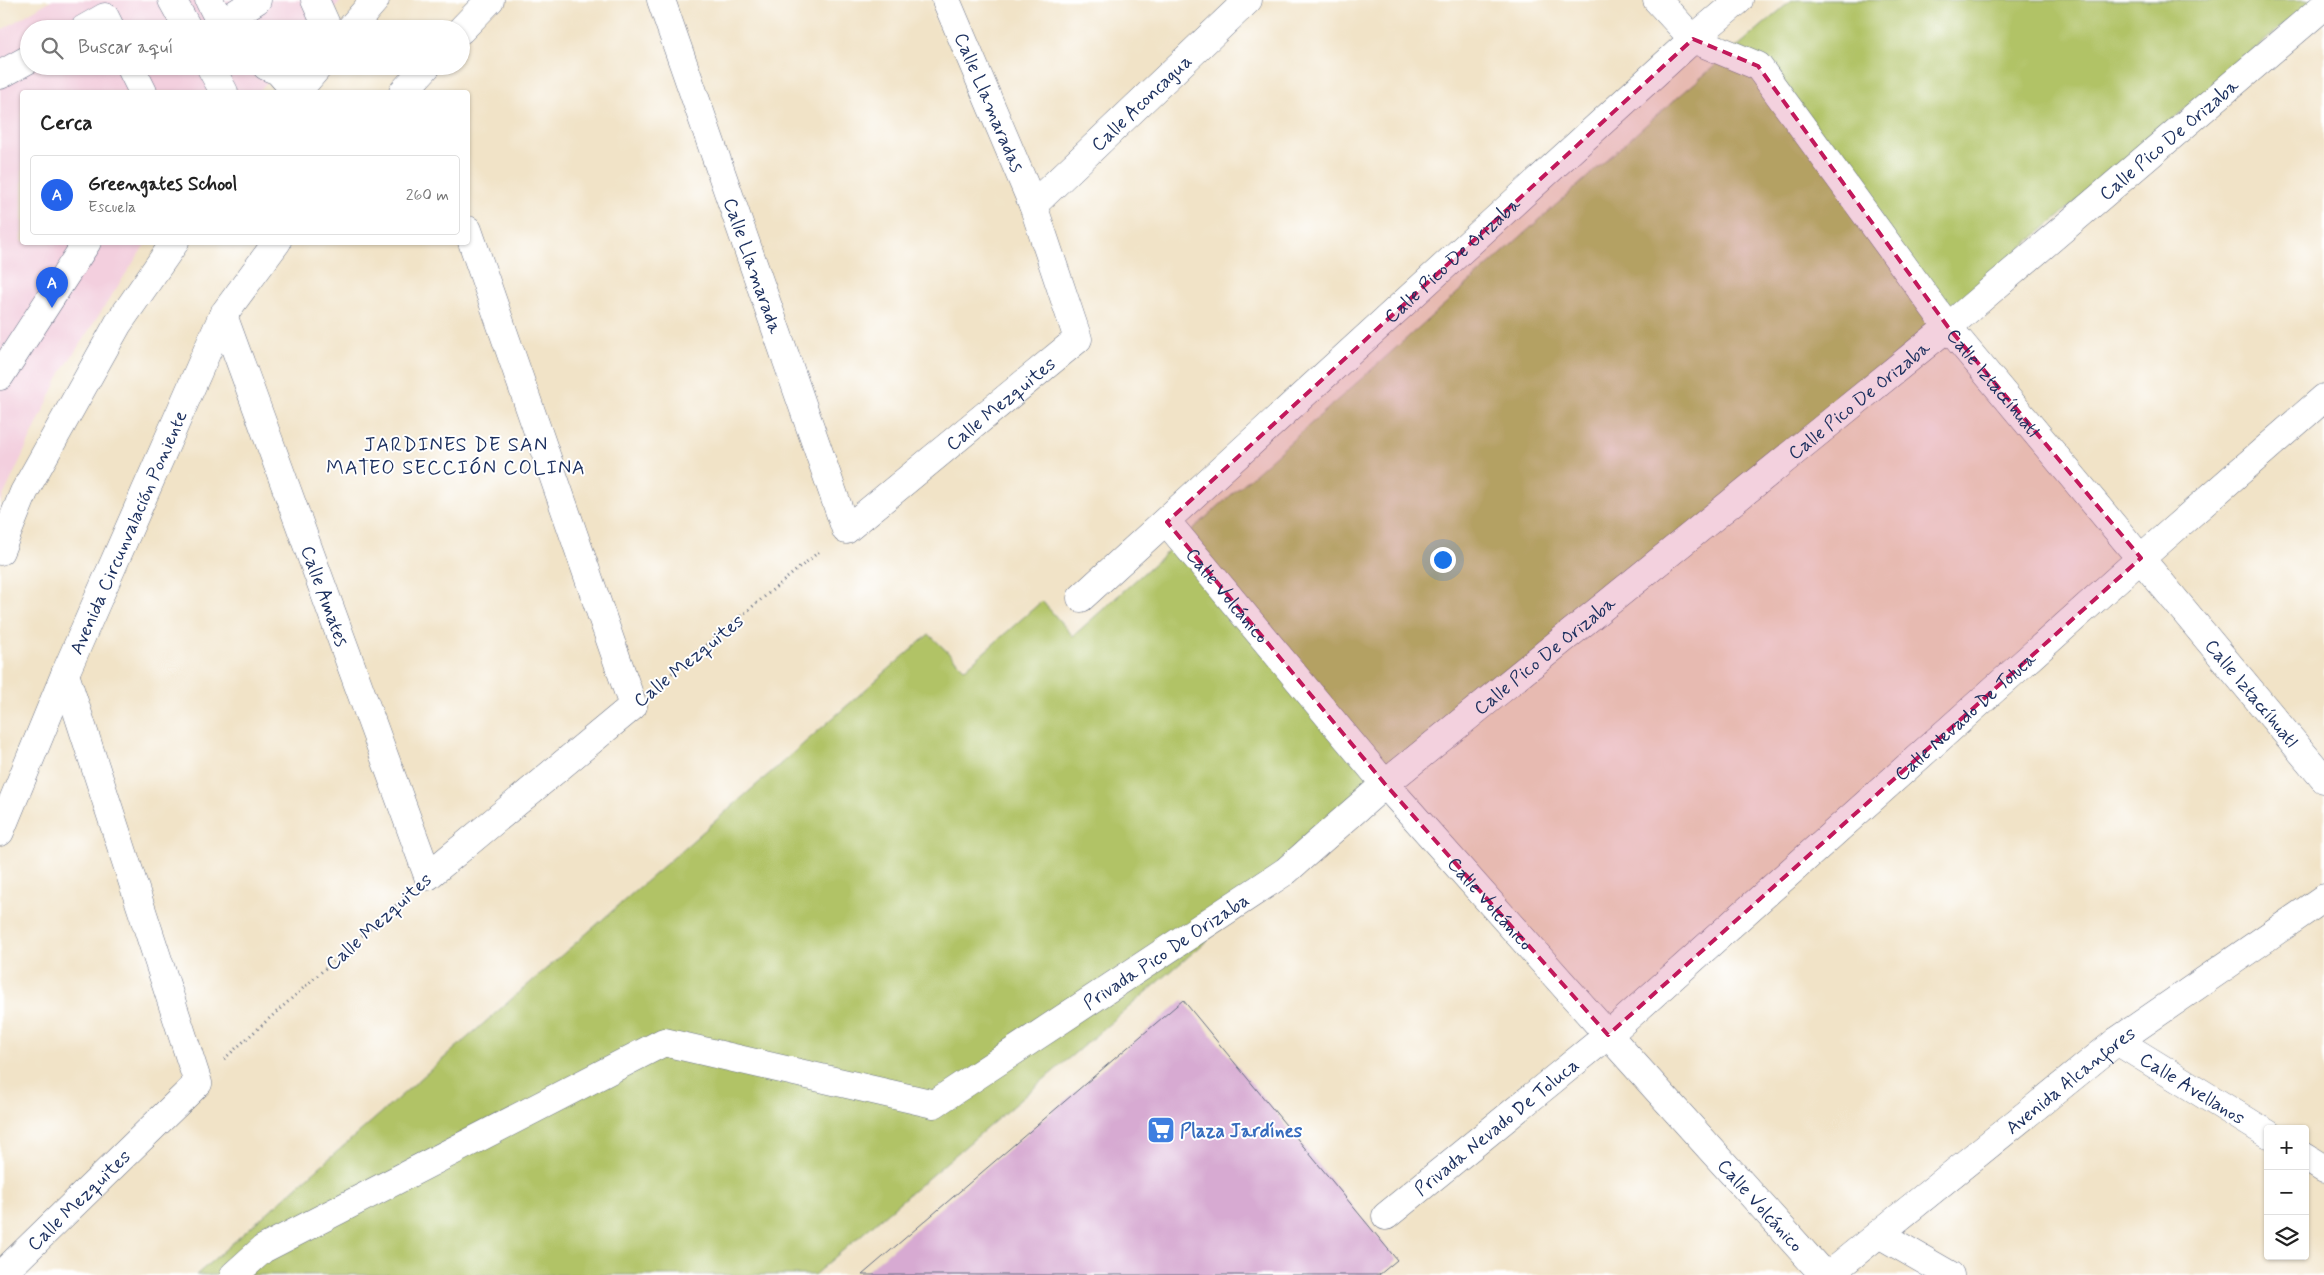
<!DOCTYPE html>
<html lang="es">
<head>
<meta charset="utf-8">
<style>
	:root { --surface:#fff; --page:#f2f2f2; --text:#222; --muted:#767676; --line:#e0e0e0; --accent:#2563eb }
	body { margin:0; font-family:Mynerve,sans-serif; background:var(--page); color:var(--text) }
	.controls { position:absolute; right:15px; bottom:15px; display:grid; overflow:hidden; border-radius:5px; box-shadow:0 1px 4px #0004 }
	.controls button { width:45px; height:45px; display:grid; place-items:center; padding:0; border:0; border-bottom:1px solid var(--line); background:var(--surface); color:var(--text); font:25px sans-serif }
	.you { position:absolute; left:1442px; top:559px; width:18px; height:18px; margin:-12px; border:4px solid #fff; border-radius:50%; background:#1a73e8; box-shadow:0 0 0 8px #1a73e833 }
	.badge { display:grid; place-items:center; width:32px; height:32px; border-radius:50%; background:var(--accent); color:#fff; font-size:16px; font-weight:700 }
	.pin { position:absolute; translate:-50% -41px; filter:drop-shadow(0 1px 2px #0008) }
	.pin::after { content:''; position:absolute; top:26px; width:18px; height:15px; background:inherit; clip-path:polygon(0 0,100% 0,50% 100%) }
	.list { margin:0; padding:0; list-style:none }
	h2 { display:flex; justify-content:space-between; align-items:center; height:65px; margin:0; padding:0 20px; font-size:21px }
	h2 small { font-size:16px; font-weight:400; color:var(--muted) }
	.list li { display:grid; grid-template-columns:32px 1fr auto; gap:15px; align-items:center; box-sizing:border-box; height:80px; margin:0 10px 10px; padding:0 10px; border:1px solid var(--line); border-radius:5px }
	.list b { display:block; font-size:19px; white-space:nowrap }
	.list p { margin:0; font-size:16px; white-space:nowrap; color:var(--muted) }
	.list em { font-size:16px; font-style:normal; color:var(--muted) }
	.icon { flex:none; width:28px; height:28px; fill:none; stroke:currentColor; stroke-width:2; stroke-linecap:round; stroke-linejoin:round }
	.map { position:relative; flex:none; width:2324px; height:1275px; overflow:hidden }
	.search { position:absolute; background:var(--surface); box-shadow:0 1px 4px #0004; left:20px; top:20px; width:450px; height:55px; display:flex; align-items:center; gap:12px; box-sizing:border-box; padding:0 18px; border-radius:28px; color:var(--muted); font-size:19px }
	.panel { position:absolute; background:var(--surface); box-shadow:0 1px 4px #0004; left:20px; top:90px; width:450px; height:155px; border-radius:5px }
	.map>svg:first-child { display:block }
	.built { fill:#f3cfde }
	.green { fill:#b1c366; stroke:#667962 }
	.building { fill:#d7aad2 }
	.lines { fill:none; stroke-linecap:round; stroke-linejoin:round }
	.minor-casing { stroke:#666e83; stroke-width:29 }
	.major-casing { stroke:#666e83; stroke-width:29 }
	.path { stroke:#666e83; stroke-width:3; stroke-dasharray:1 4; stroke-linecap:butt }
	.minor { stroke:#fff; stroke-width:28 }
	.major { stroke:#fff; stroke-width:28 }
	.marked { fill:#c2185b; fill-opacity:0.2; stroke:#c2185b; stroke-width:4; stroke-dasharray:10 6; stroke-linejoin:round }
	.labels { text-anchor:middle; stroke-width:4; stroke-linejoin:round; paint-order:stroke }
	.street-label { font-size:19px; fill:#1b2f5e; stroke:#fff }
	.shop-label { font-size:19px; font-weight:bold; fill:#366cbe; stroke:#fff; text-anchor:start }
	.neighbourhood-label { font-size:20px; letter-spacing:1px; fill:#1b2f5e; stroke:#fff }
</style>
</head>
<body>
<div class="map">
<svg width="2324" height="1275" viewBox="0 0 2324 1275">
	<rect width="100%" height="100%" fill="#fff"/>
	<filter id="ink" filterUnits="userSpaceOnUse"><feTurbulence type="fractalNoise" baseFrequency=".02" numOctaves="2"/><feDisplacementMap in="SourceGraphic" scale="10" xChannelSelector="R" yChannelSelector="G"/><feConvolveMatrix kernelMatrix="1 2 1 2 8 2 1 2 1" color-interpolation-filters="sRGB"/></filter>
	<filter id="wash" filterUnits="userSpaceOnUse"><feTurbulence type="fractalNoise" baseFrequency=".0096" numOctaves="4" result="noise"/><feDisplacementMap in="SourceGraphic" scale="20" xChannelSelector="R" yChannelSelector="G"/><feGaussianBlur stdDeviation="1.12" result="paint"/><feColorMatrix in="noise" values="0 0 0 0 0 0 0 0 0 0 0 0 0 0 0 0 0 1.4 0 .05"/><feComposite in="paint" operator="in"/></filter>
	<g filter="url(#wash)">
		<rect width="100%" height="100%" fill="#f1e3c7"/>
		<path class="built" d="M51 0H342L316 29H29V66H282L258 92H22V242L146 243 61 373 0 503V31Z"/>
		<path class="green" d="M1792 0H2313L814 1275H196L929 634 965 669 1042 601 1073 636 1649 122Z"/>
		<g id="blocks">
			<path class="building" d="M1183 1000 1397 1260 1379 1275H862Z"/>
		</g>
	</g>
	<g filter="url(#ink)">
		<use href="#blocks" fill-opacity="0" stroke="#666e83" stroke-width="1"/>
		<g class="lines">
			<defs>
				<g id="minor">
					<path d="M172 0 188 29"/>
					<path d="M209 0 224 29"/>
					<path d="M315 0 328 29"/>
					<path id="s1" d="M661 0 846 530 1078 339 1033 205 946 0"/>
					<path id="s2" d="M1657 0 1693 39 1758 66 1948 327 2324 779"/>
					<path d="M221 23 257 0"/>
					<path d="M84 29 105 17 111 29"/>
					<path d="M130 66 143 92"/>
					<path d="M210 66 224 92"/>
					<path d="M266 66 278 71 296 92"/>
					<path d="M0 75 29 59"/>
					<path id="s3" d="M1033 205 1248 0"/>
					<path id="s4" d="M223 315 428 876 633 706 468 230"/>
					<path d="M0 376 87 242"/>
					<path id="s5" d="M1167 522 1385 784 1608 1035 1824 1275"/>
					<path id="s6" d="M1081 598 1693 39 1739 0"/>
					<path id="s7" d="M2117 1041 2268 1134"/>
					<path d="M2305 1157 2324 1169"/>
					<path id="s8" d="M1386 1216 1608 1035 2141 558 2324 398"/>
					<path d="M1879 1234 1950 1275"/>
					<path id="s9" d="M1 1275 198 1083 65 674"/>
					<path id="s10" d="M234 1275 263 1249 664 1042 934 1104 1286 871 1385 784 1948 327 2324 6"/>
				</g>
				<g id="major">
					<path d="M350 29 375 0"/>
					<path d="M461 30 490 0"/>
					<path d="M297 92 319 66"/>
					<path d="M403 92 427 66"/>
					<path d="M0 551 24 492 118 324 175 242"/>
					<path id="s11" d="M0 832 65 674 223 315 277 242"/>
					<path id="s12" d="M1828 1275 2117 1041 2324 898"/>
				</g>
			</defs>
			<use href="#minor" class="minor-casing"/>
			<use href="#major" class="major-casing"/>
			<path class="path" d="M660 683 821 550
				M224 1059 404 898"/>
			<use href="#minor" class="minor"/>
			<use href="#major" class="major"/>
		</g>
	</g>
	<path class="marked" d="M1693 39 1758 66 1948 327 2141 558 1608 1035 1385 784 1167 522Z"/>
	<defs>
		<symbol id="supermarket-square" viewBox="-11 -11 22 22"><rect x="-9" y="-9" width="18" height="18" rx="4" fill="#3f7fe0" stroke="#fff"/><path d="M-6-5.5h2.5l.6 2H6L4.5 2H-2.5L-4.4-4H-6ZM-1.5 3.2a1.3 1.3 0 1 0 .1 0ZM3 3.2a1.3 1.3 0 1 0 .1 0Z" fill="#fff"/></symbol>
	</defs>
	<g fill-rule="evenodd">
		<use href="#supermarket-square" x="1145" y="1114" width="32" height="32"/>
	</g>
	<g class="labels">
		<g class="street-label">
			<text transform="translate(990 102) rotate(67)" y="7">Calle Llamaradas</text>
			<text dy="7" stroke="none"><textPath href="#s3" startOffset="149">Calle Aconcagua</textPath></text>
			<text dy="7" stroke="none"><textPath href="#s10" startOffset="2336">Calle Pico De Orizaba</textPath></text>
			<text dy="7" stroke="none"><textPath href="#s6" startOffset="502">Calle Pico De Orizaba</textPath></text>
			<text dy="7" stroke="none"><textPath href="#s1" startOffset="281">Calle Llamarada</textPath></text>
			<text dy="7" stroke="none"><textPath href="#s2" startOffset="518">Calle Iztaccíhuatl</textPath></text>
			<text dy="7" stroke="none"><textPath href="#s10" startOffset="1931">Calle Pico De Orizaba</textPath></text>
			<text dy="7" stroke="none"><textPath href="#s1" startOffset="761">Calle Mezquites</textPath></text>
			<text dy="7" stroke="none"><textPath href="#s11" startOffset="326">Avenida Circunvalación Poniente</textPath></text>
			<text dy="7" stroke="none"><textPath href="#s5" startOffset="95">Calle Volcánico</textPath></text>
			<text dy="7" stroke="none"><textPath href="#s4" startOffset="299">Calle Amates</textPath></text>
			<text dy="7" stroke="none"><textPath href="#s10" startOffset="1526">Calle Pico De Orizaba</textPath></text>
			<text transform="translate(688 660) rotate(-39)" y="7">Calle Mezquites</text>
			<text dy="7" stroke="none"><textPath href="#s2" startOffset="922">Calle Iztaccíhuatl</textPath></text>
			<text dy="7" stroke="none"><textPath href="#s8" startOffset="765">Calle Nevado De Toluca</textPath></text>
			<text dy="7" stroke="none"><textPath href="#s5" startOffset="500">Calle Volcánico</textPath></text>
			<text transform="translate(378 921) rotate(-42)" y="7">Calle Mezquites</text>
			<text dy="7" stroke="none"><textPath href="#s10" startOffset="1045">Privada Pico De Orizaba</textPath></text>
			<text dy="7" stroke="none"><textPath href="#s12" startOffset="311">Avenida Alcanfores</textPath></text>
			<text dy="7" stroke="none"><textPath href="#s7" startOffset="89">Calle Avellanos</textPath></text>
			<text dy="7" stroke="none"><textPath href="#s8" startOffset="142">Privada Nevado De Toluca</textPath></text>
			<text dy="7" stroke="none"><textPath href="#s9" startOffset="108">Calle Mezquites</textPath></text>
			<text dy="7" stroke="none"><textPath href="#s5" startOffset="905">Calle Volcánico</textPath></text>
		</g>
		<g class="shop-label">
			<text x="1180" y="1137">Plaza Jardínes</text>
		</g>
		<g class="neighbourhood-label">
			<text x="456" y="451">JARDINES DE SAN<tspan x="456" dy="23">MATEO SECCIÓN COLINA</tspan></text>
		</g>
	</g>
</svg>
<div class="controls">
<button>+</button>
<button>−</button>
<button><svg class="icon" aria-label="layers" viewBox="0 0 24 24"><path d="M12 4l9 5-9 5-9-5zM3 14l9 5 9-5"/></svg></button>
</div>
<div class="you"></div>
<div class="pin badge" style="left:52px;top:308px">A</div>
<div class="search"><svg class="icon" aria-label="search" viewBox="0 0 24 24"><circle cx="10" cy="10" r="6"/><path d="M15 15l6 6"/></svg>Buscar aquí</div>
<section class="panel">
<h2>Cerca<small></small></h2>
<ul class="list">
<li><span class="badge">A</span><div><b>Greengates School</b><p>Escuela</p></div><em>260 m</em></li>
</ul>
</section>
</div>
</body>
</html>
